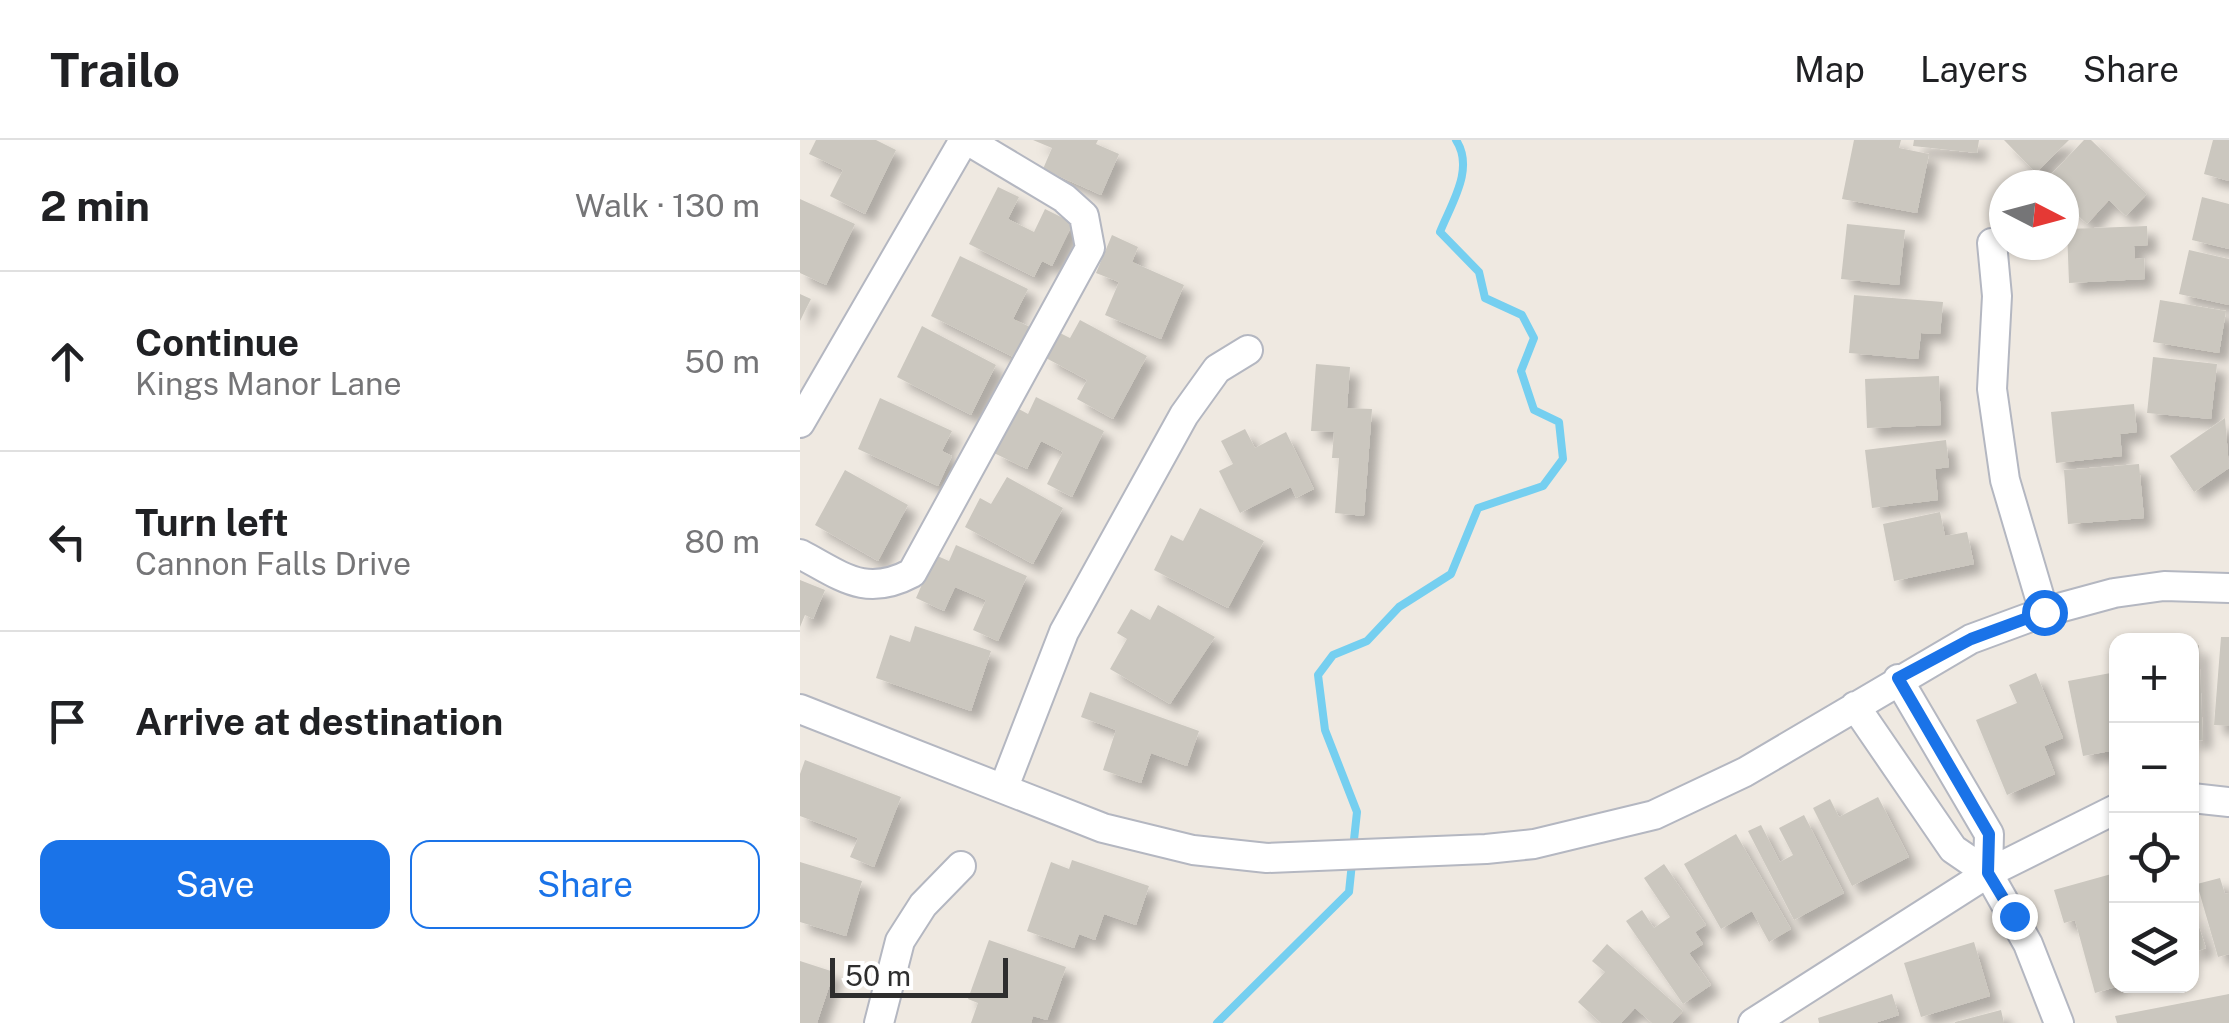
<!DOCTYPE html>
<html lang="en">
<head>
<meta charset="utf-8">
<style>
	:root { --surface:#fff; --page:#f2f2f2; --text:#202124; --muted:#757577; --line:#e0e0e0; --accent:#1a73e8 }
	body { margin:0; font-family:"Public Sans",sans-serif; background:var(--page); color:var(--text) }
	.controls { position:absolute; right:30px; bottom:30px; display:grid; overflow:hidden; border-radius:20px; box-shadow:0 2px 8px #0004 }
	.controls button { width:90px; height:90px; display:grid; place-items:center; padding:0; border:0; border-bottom:2px solid var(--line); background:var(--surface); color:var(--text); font:50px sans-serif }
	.compass { position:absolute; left:1189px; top:30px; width:90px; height:90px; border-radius:50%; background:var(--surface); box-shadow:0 2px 8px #0004; rotate:96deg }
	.scale { position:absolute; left:30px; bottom:25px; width:178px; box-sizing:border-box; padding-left:10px; border:5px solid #2e2e2e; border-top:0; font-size:28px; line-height:35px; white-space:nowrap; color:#2e2e2e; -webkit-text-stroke:8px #fff; paint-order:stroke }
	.stop { position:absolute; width:30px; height:30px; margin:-22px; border:8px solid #1a73e8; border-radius:50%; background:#fff }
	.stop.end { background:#1a73e8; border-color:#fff; box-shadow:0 2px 10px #0008 }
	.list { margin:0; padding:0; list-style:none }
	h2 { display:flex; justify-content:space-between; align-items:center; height:130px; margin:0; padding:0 40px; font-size:42px }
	h2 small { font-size:32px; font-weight:400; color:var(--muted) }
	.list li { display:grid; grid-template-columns:65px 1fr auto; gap:30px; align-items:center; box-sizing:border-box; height:180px; padding:0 40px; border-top:2px solid var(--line) }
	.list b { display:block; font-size:38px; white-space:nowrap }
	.list p { margin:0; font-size:32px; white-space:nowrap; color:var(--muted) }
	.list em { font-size:32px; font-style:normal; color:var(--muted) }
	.actions { display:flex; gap:20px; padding:30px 40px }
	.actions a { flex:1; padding:22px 0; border:2px solid var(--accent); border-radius:20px; text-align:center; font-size:35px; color:var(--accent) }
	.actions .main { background:var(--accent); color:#fff }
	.icon { flex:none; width:55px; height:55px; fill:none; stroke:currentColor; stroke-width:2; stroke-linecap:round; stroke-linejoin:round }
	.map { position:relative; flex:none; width:1429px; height:883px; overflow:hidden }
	header { display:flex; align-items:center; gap:60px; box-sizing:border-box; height:140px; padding:0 50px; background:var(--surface); border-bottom:2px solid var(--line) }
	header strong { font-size:48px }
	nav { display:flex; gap:55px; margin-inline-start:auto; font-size:35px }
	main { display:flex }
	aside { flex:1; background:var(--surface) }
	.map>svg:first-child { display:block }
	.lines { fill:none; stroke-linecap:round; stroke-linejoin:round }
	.stream { stroke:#75cff0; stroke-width:8 }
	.building { fill:#cbc7bf; filter:url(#shadow) }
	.minor-casing { stroke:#b4b7c1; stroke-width:32 }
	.minor { stroke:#fff; stroke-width:28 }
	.route { stroke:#1a73e8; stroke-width:12 }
</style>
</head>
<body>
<header>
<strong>Trailo</strong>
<nav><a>Map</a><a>Layers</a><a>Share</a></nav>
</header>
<main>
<aside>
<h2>2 min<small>Walk · 130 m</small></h2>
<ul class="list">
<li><svg class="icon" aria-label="ahead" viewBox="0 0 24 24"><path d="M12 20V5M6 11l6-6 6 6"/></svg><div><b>Continue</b><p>Kings Manor Lane</p></div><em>50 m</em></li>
<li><svg class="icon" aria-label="left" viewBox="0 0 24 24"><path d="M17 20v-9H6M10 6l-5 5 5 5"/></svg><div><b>Turn left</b><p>Cannon Falls Drive</p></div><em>80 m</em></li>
<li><svg class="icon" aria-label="arrive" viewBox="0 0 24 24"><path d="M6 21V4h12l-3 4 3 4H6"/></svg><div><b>Arrive at destination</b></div></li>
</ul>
<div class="actions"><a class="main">Save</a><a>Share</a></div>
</aside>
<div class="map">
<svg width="1429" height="883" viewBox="0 0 1429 883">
	<defs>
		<filter id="shadow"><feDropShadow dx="9" dy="9" stdDeviation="5" flood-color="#0004"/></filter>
	</defs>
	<rect width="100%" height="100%" fill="#efe9e1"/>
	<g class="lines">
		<path class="stream" d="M553 709 557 672 525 590 518 535 533 515 567 501 599 467 651 434 678 368 743 346 763 319 759 282 734 270 721 231 734 198 722 175 685 158 679 132 640 92C651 64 675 29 656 0
			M417 883 549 752 552 723"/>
	</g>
	<path class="building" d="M16 0H76L96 10 65 74 30 56 43 30 9 14Z
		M233 0H298L296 4 319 14 301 55 243 29 252 8Z
		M1054 0H1101L1099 8 1129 14 1117 73 1042 59Z
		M1114 0H1179L1177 13 1113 6Z
		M1204 0H1269L1236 33Z
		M1284 0H1291L1347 54 1326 76 1309 60 1287 84 1264 62V45L1244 42Z
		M1413 0H1429V41L1404 34Z
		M198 47 219 57 208 79 234 92 245 69 273 83 252 126 242 121 234 137 169 104Z
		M1402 57 1429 64V109L1392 100Z
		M0 59 55 84 26 145 0 133Z
		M1047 84 1105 90 1099 145 1041 139Z
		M1347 86 1348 105 1334 106 1335 119 1344 118 1345 139 1269 143 1267 89Z
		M312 95 338 107 332 122 384 145 361 199 305 175 319 142 296 133Z
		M1389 110 1429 119V165L1379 154Z
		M160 116 228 149 213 179 230 187 215 218 131 176Z
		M0 154 11 159 0 181Z
		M1054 155 1143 162 1140 194 1121 193 1118 219 1049 213Z
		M1360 160 1426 171 1419 213 1353 202Z
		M280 180 347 216 313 279 277 259 287 240 246 218 260 193 270 198Z
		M122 186 196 225 171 275 97 237Z
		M1353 217 1417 224 1411 279 1347 273Z
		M516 224 550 227 547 268 572 269 564 376 535 373 539 318H532L534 292 511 291Z
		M1139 236 1141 285 1067 288 1065 239Z
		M236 257 304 291 272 357 247 344 263 312 241 301 227 329 194 313 217 268 228 274Z
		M80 258 152 291 142 311 152 316 138 346 58 309Z
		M1334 264 1337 292 1320 294 1322 316 1256 323 1251 272Z
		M1425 278 1429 328 1394 352 1370 316Z
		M445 289 455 308 486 292 514 349 496 358 491 347 440 373 419 331 433 324 421 301Z
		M1146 300 1149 327 1135 329 1138 360 1072 368 1065 310Z
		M1339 324 1344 378 1268 384 1264 330Z
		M45 330 108 365 78 421 15 385Z
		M207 337 263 368 233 424 165 387 180 358 191 364Z
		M400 368 464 401 428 468 354 430 371 395 383 401Z
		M1140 372 1145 396 1167 392 1174 424 1094 441 1083 384Z
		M156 405 227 436 198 501 173 490 186 460 155 447 144 471 116 458 135 415 149 421Z
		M0 440 25 450 13 479 5 475 0 487Z
		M358 465 415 497 370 564 310 529 327 499 317 493 331 469 350 480Z
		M115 486 191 511 171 571 76 538 90 495 110 502Z
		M1421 497H1429V586L1414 585Z
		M1399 505 1403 600 1392 601V506Z
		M1316 532V610L1283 616 1268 541Z
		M1236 533 1263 598 1244 606 1255 634 1207 655 1176 580 1217 563 1209 545Z
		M290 552 399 591 387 626 351 613 341 643 303 630 316 590 281 577Z
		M5 620 101 657 74 727 50 717 58 698 0 676V634Z
		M1078 657 1109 717 1052 746 1013 668 1030 659 1039 677Z
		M1004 675 1044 753 994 780 948 691 961 685 980 722 993 715 979 688Z
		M936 694 991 789 969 802 952 771 921 789 884 724Z
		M272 720 349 746 336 785 304 774 295 800 279 794 274 808 227 791 251 722 269 729Z
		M0 722 62 741 46 796 0 782Z
		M864 724 906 785 895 792 903 804 889 813 911 845 883 864 826 781 842 770 854 788 870 777 844 738Z
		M1315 733 1316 847 1295 853 1275 780 1264 783 1254 750Z
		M1420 738 1425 754 1429 753V814L1418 817 1397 744Z
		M1392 766 1406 808 1392 813Z
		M189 800 266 827 247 880 233 876 231 883H171L178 863 168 859Z
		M1174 802 1190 856 1121 877 1104 823Z
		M807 804 883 871 872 883H852L835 868 821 883H801L778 862 805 832 792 821Z
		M0 821 34 832 17 883H0Z
		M1092 854 1099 875 1075 883H1019L1018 878Z
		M1429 854V883H1317L1315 876Z
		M1201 870 1204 883H1155V882Z"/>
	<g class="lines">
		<defs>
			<path id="minor" d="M1192 103 1197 156 1192 249 1205 340 1244 472
				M0 283 164 0
				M0 414C42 436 65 458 112 433L290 108 284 76 264 58 167 0
				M1098 539 1189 694 1188 733
				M1055 566 1153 709 1188 733 1228 804 1259 883
				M0 569 303 688 393 710 467 718 686 709 734 704 854 675 945 632 1171 499 1244 472 1314 453 1364 446 1429 448
				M204 647 264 492 384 275 417 229 448 210
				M1392 658 1429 662
				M79 883 100 801 123 765 161 726
				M953 883 1188 733 1316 669"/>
		</defs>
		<use href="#minor" class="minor-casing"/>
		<use href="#minor" class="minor"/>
	</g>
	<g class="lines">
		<path class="route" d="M1214 776 1188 733 1189 694 1098 538 1171 499 1244 472"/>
	</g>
</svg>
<div class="controls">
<button>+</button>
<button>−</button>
<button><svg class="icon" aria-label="locate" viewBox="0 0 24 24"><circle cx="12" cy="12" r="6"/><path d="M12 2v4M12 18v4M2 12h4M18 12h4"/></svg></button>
<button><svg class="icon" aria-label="layers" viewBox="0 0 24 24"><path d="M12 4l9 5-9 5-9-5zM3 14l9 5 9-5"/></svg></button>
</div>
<svg class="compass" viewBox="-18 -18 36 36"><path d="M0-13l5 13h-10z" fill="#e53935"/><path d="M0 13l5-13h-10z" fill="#757577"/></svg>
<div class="scale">50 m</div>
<div class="stop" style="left:1244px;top:472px"></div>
<div class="stop end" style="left:1214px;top:776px"></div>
</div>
</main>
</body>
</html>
